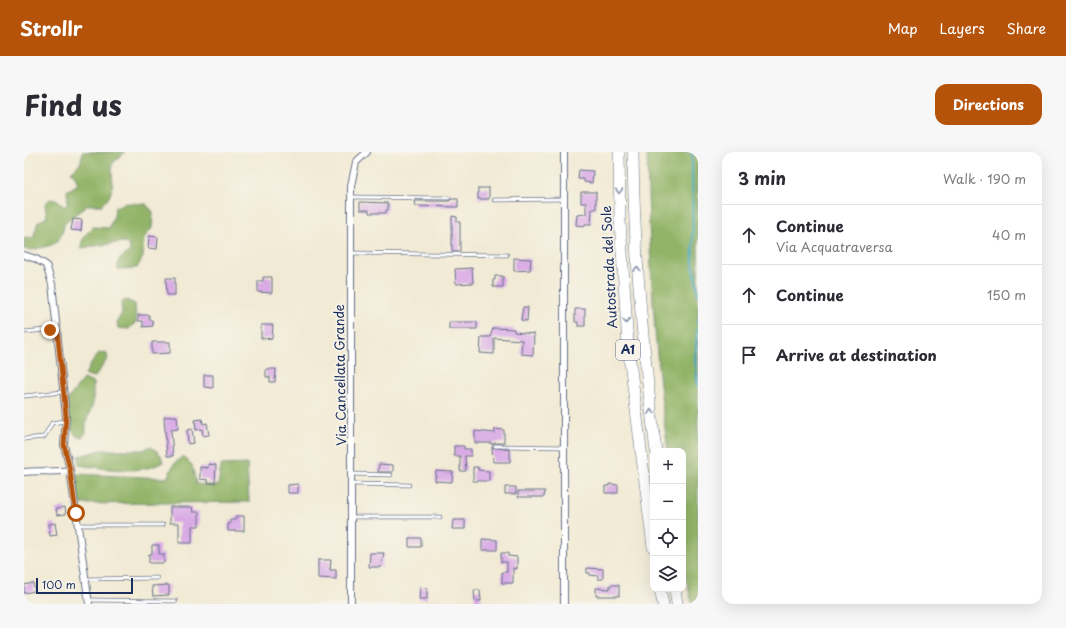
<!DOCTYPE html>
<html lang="en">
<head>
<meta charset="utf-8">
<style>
	:root { --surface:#fff; --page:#f7f7f7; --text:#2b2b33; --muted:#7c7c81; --line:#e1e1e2; --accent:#b45309 }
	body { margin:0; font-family:"Playpen Sans",sans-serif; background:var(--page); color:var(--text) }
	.controls { position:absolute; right:12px; bottom:12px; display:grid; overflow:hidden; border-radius:8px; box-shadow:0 4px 16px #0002 }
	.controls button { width:36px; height:36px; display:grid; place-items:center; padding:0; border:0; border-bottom:1px solid var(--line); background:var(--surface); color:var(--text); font:20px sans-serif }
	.scale { position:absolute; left:12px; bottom:10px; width:97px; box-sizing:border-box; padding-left:4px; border:2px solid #1b2f5e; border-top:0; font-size:11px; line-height:14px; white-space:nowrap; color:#1b2f5e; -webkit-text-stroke:3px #f7f3e8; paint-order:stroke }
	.stop { position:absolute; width:12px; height:12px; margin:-9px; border:3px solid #b45309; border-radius:50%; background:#fff }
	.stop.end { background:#b45309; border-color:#fff; box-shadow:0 1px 4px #0008 }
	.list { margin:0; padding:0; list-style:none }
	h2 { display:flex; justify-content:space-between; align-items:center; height:52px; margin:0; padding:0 16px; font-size:17px }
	h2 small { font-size:13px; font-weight:400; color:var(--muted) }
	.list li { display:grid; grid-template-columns:26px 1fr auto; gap:12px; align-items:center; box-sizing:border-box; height:60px; padding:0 16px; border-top:1px solid var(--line) }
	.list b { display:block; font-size:15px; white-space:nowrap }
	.list p { margin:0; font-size:13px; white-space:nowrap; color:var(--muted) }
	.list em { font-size:13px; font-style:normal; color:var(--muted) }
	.icon { flex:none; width:22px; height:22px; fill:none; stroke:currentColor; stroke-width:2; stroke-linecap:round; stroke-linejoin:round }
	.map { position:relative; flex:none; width:674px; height:452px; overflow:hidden; border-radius:12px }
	header { display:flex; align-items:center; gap:24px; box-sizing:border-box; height:56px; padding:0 20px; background:var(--accent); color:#fff }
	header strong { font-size:19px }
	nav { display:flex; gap:22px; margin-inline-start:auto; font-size:14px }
	.intro { display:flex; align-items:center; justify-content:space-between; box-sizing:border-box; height:96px; padding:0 24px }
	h1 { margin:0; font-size:28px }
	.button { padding:10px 18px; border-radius:12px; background:var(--accent); color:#fff; font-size:14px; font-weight:700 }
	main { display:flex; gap:24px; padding:0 24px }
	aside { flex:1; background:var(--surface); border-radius:12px; box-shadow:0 4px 16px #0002 }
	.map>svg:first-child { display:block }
	.forest { fill:#92b468; stroke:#567263 }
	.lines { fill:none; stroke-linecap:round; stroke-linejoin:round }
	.stream { stroke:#47abc6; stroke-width:2 }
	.building { fill:#d9aae6 }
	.lane-casing { stroke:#667087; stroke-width:4.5 }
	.street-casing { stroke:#667087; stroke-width:8 }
	.highway-casing { stroke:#667087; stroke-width:12 }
	.lane { stroke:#fff; stroke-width:3 }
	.street { stroke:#fff; stroke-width:6 }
	.highway { stroke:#fff; stroke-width:11 }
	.oneway { stroke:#8d97ae }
	.route { stroke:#b45309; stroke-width:5 }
	.labels { text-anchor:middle; stroke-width:3.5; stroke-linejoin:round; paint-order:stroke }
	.shield { fill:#f7f3e8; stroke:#5d6a87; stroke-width:1 }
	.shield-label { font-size:12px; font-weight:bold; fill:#1b2f5e }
	.street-label { font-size:13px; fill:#1b2f5e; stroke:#f7f3e8 }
</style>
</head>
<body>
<header>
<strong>Strollr</strong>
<nav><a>Map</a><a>Layers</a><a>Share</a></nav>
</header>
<div class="intro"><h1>Find us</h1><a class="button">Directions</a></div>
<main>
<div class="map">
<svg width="674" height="452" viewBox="0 0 674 452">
	<rect width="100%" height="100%" fill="#f7f3e8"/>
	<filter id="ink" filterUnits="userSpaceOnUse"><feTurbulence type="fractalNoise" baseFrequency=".025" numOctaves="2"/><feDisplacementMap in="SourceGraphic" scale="8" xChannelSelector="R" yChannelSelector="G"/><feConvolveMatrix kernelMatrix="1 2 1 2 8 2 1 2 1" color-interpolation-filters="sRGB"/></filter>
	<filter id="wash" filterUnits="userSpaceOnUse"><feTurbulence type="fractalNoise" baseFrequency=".012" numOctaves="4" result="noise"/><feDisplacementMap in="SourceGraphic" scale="16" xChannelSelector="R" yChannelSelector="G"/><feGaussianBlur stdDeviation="0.9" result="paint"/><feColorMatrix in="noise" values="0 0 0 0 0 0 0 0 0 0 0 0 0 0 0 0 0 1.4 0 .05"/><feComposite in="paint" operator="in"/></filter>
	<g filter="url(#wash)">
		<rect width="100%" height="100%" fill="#f1ead4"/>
		<path class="forest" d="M58 0H101L88 12C88 29 92 41 78 53H64L41 70C37 88 34 93 15 96 10 98 5 99 0 97V86H9L14 70 23 65 21 52 26 47 35 49 40 55 44 51 43 39 54 32 51 24 47 20 57 10Z
			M623 0H674V452H668L659 414V299H644C630 200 625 100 623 0Z
			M101 51 122 52 129 60 128 76 120 86 119 105 113 116 94 117V109L106 99 105 93 99 90 56 96 60 84 69 75 85 76 90 64 91 55Z
			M102 148 111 152 112 170 105 177 94 176 93 170 98 161 97 151Z
			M82 200 84 206 71 225 61 223 67 211 75 201Z
			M59 227 69 231V252L62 270V281L58 285H53L45 275 43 249Z
			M127 294 137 303 139 310C115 324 81 316 55 313V304L78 298H119Z
			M159 304 168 313 172 332 194 334 197 313 223 312 225 350 55 352 52 322 143 326 150 312Z"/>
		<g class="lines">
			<path class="stream" d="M668 0 669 111 674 143
				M674 167 671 208 674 235"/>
		</g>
		<g id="blocks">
			<path class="building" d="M555 18 569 19 568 31 560 30V27H554Z
				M454 36H465V47H454Z
				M557 40H572V57H568L567 72H561V74L552 73 553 63 562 62V51H557Z
				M428 47H434V55L391 54 390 49H425Z
				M336 50 364 51V58H362V61H345V58H336Z
				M428 64 433 65V70H436V99H428Z
				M49 67 58 68 57 79 47 78Z
				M125 84 134 85 133 97 124 96Z
				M490 106 507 107 506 118 490 119Z
				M448 116 449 131 432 132 431 117Z
				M471 124H479V135H469V128H471Z
				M239 125H248V141L234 140V129H239Z
				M142 126H151V143H143Z
				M499 155H504L503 169 497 168Z
				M551 157H561V174H554V170H551Z
				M114 163H125V168H128L129 174 119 175V169H114Z
				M425 170H453V177H425Z
				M237 173H249L248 187 237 186Z
				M469 176 490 177V180L510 182 509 203 497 202 498 188 470 186V202L456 201 457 185H466Z
				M128 190H146V201L128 202Z
				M242 217H252L251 230H246V225H242Z
				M180 223H189V236L180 235Z
				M153 264 154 277 147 278 149 304H143L140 265Z
				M178 267 179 272 183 271 185 283 179 284 178 277 172 278 171 268Z
				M168 277 170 291 164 292 163 278Z
				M471 277 480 278V291H471L468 293V291H451V279L471 281Z
				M430 294H440V297H447V304H441L442 319H436V304H430Z
				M468 295 486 298V310H469Z
				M184 312 192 313 191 331H184V328L176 327V315L184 316Z
				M355 312 369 313V320H354Z
				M449 315H454V318L465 319V329H449Z
				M412 319 429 320 428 330 411 329Z
				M274 332V341H264V333Z
				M585 332 594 333V341H581V334H585Z
				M481 335H492V342H481Z
				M494 339H521L520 345H494Z
				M41 355 42 362 33 363 32 357Z
				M146 355H168L169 360H175V374H168V391H155V371H146Z
				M212 364H220V379H204V372H206V368H212Z
				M429 368H441V377H428Z
				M31 371 33 383 26 384 25 372Z
				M385 386H397V395H385Z
				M458 387 473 388V398H458Z
				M128 393H135V402H140V411H125V402H128Z
				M346 401H360L357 415H345Z
				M477 401H484V404L493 405V417L489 416V431H478V420H483V410H477Z
				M294 408H307L306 418H312V427L294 426Z
				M563 416 579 417V427H574V424L566 423V421H563Z
				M9 431 11 439 0 441V433Z
				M145 433V443L129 444 128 434Z
				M586 433H595V444H572V436L586 437Z
				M396 435 403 436V447H395Z
				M450 438H456L457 449H451Z"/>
		</g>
	</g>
	<g filter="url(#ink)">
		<use href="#blocks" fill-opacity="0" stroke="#667087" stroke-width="1"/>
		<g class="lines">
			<defs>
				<path id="lane" d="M327 45 425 46
					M470 48 540 47
					M327 101 483 103
					M0 180 32 177
					M0 244 39 240
					M0 287 20 285 28 271 41 269
					M471 294 540 295
					M328 322 367 323
					M328 332 385 333
					M327 365H416
					M54 373H139
					M62 427 133 426
					M65 448 152 449"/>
				<path id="street" d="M0 103 12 107 22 113 28 132 42 264 40 293 46 318C30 321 16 318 0 320
					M46 318 65 452
					M327 452V34L332 10 343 0
					M540 452V0"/>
				<path id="highway" d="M595 0 596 69 604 193 629 395
					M609 0C610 101 619 199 632 299
					M636 437 639 452
					M651 437 653 452"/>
			</defs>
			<use href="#lane" class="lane-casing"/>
			<use href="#street" class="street-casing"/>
			<use href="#highway" class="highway-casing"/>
			<use href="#lane" class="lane"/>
			<use href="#street" class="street"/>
			<use href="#highway" class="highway"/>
		</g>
		<defs><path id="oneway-chevron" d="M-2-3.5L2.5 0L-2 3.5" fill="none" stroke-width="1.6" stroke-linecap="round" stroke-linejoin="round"/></defs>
		<g class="oneway">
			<use href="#oneway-chevron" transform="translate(595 39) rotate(89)"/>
			<use href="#oneway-chevron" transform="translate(613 117) rotate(-94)"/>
			<use href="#oneway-chevron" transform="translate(602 169) rotate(86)"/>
			<use href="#oneway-chevron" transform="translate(627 260) rotate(-97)"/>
		</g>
	</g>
	<g class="lines" filter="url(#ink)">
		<path class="route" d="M26 178 33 177 42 264 40 293 46 318 52 361"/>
	</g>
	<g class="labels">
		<rect class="shield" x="592" y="188" width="24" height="20" rx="3"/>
		<g class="shield-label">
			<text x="604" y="202">A1</text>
		</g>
		<g class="street-label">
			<text transform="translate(585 115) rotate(-93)" y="5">Autostrada del Sole</text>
			<text transform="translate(316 223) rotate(-91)" y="5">Via Cancellata Grande</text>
		</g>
	</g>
</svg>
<div class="controls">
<button>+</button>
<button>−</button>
<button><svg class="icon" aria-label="locate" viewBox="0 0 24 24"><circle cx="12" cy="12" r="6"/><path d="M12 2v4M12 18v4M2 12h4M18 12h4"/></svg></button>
<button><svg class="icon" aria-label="layers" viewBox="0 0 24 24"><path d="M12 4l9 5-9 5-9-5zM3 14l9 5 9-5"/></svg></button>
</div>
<div class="scale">100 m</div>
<div class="stop" style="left:52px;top:361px"></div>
<div class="stop end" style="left:26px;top:178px"></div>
</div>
<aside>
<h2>3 min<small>Walk · 190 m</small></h2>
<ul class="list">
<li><svg class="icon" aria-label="ahead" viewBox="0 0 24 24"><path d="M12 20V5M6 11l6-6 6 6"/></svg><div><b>Continue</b><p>Via Acquatraversa</p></div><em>40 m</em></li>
<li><svg class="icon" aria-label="ahead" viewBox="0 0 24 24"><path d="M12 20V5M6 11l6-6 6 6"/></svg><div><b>Continue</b></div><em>150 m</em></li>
<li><svg class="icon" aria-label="arrive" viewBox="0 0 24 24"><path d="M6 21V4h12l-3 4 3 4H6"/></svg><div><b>Arrive at destination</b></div></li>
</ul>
</aside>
</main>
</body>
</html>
